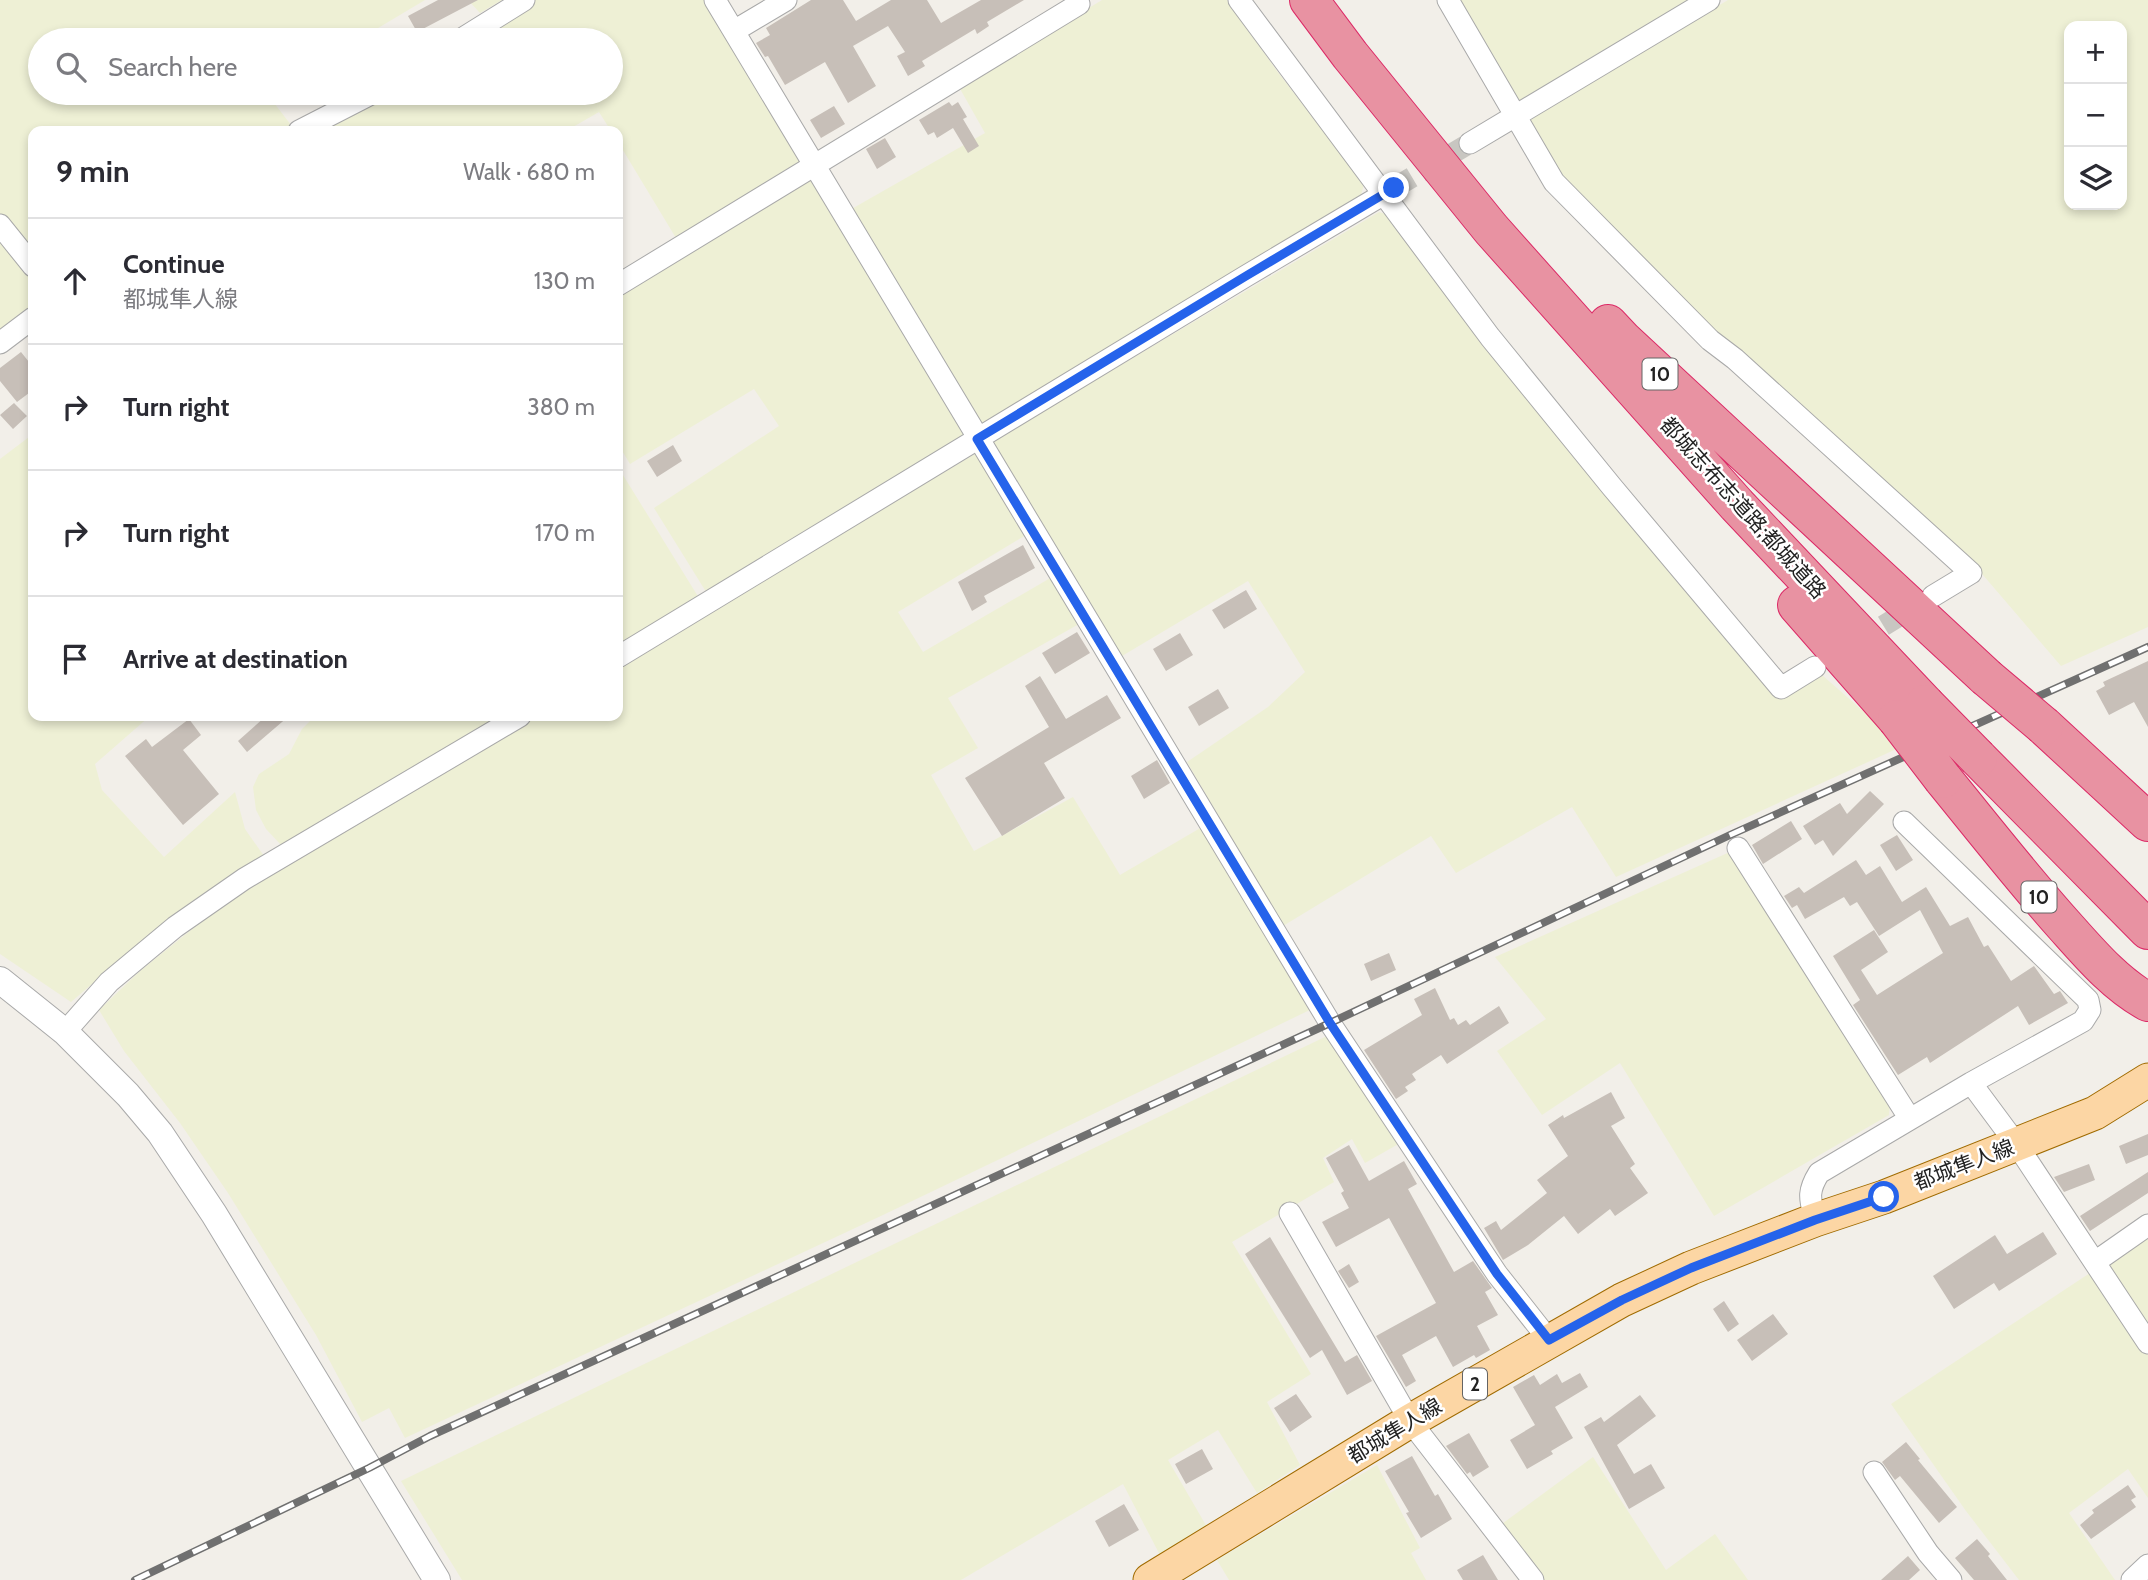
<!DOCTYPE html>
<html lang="en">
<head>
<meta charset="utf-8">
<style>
	:root { --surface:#fff; --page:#f2f2f3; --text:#2b2b33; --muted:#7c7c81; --line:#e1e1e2 }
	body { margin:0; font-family:Cabin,"Noto Sans JP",sans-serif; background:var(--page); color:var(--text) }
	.controls { position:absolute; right:21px; top:21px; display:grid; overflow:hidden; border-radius:14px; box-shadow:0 4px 10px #0003 }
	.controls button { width:63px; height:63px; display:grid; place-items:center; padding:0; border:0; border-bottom:2px solid var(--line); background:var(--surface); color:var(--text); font:35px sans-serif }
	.stop { position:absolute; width:21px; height:21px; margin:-16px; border:5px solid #2563eb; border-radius:50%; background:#fff }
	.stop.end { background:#2563eb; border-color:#fff; box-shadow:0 2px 7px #0008 }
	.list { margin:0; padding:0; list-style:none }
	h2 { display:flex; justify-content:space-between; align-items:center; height:91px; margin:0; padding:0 28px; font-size:30px }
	h2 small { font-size:23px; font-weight:400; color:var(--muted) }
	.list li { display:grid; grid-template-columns:46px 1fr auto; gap:21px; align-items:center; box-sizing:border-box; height:126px; padding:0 28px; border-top:2px solid var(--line) }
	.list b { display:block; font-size:26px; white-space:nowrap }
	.list p { margin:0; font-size:23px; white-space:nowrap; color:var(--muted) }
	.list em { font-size:23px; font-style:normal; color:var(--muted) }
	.icon { flex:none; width:38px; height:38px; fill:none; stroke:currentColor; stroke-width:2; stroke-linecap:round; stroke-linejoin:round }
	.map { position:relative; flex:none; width:2148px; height:1580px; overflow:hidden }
	.search { position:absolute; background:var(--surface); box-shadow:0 4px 10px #0003; left:28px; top:28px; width:595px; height:77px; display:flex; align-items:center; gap:18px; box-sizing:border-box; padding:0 24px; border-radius:38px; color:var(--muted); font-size:26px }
	.panel { position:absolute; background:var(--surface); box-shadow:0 4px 10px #0003; left:28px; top:126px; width:595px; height:595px; border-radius:14px }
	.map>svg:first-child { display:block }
	.farmland { fill:#eef0d5; fill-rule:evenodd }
	.building { fill:#c7bfb8 }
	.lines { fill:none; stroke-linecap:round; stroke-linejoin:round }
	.minor-tunnel { stroke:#c8c6c1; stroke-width:21; stroke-dasharray:21 10; stroke-linecap:butt }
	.minor-casing { stroke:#a9a9a9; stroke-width:23 }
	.tertiary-casing { stroke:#a9a9a9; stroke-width:28 }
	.primary-casing { stroke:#a06b00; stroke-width:35 }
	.motorway-casing { stroke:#dc2a67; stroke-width:40 }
	.minor { stroke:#fff; stroke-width:21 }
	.tertiary { stroke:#fff; stroke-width:26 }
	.primary { stroke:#fcd6a4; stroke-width:33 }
	.motorway { stroke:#e892a2; stroke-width:38 }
	.rail-casing { stroke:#707070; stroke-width:8 }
	.rail { stroke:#fff; stroke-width:5; stroke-dasharray:16; stroke-linecap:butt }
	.motorway-bridge-casing { stroke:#dc2a67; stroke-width:40; stroke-linecap:butt }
	.motorway-bridge { stroke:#e892a2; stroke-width:38 }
	.route { stroke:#2563eb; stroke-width:9 }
	.labels { text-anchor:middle; stroke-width:5; stroke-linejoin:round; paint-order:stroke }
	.shield { fill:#fff; stroke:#646464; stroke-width:2 }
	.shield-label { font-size:19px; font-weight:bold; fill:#222 }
	.street-label { font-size:21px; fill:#222; stroke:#fff }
</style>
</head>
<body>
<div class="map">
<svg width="2148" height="1580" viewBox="0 0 2148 1580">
	<rect width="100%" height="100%" fill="#f2efe9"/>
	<path class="farmland" d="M0 0H425L358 40H40V93H270L268 95 291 125 280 131H33V309L0 335Z
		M468 0H502L480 13Z
		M535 0H706L805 167 679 243 618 142V131H611L599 112 566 131H312L390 93H611V40H472Z
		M1102 0H1227L1277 71 1364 184 1361 195 985 426 979 425 848 211 985 133 959 87Z
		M1453 0H1697L1526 103 1510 96Z
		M1728 0H2148V627L2061 666 1983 575 1749 364 1559 177 1529 122 1531 118ZM2069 26H2122V205H2069Z
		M809 176 968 436 708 595 654 508 779 426 754 389 630 464 618 444V292Z
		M1379 212 1389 215 1782 696 1822 675 1903 746 1616 877 1572 807 1456 873 1431 836 1283 926 1187 762 1268 707 1305 672 1248 581 1122 656 993 448V441Z
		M33 434V716H150L95 764 102 790 164 857 235 792 245 829 264 856 155 930 71 1002 0 954V459Z
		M975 454 1026 535 898 612 923 652 1052 577 1079 624 948 698 978 748 931 775 974 851 1073 797 1120 875 1202 827 1314 1008 883 1215 405 1438 389 1408 362 1422 316 1335 228 1193 180 1123 124 1051 99 1010 140 971 242 889 455 766 537 716H618V666L719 604Z
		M618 467 699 598 618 646Z
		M315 716H501L282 846 266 829 256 810 253 787 259 774 289 754 302 729Z
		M1732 851 1890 1104 1889 1115 1714 1216 1620 1063 1542 1115 1497 1051 1546 1019 1495 957Z
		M1329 1035 1402 1142 1365 1163 1352 1139 1323 1158 1334 1182 1232 1242 1311 1374 1267 1402 1300 1465 1257 1493 1218 1430 1168 1460 1207 1527 1161 1557 1123 1484 961 1580H462L401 1481Z
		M2148 1232V1498L2128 1469 2069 1513 2115 1580H2019L1966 1511 1891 1404 2093 1271Z
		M1593 1457 1666 1570 1715 1534 1748 1580H1544L1499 1526Z
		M1377 1465 1420 1548 1411 1553 1426 1580H1229L1217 1560Z"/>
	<path class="building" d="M438 0H478L417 32 408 16Z
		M811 0H843L856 21 891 0H927L941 23 981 0H1024L987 22 989 26 977 34 975 29 922 61 925 66 908 76 897 56 905 52 888 26 853 46 876 86 848 103 825 62 785 85 768 56 765 57 756 43 770 35 766 28Z
		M949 102 952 106 958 102 967 117 963 119 979 146 968 153 953 128 937 138 934 132 928 135 919 120Z
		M834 106 845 124 821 138 810 120Z
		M885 138 896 157 877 169 866 149Z
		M21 352 33 367V390L17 402 0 381V368Z
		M14 403 27 416 13 429 0 415Z
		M673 445 682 461 657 477 647 461Z
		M1023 545 1035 568 984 596 987 602 972 611 958 582Z
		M1246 590 1257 609 1224 629 1212 610Z
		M1077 632 1090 653 1055 674 1042 653Z
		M1180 633 1193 655 1166 671 1153 649Z
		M2148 661V727L2134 702 2109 715 2096 691 2105 686 2103 682Z
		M1040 676 1066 719 1107 695 1121 718 1044 763 1065 798 1002 836 965 778 1049 727 1025 686Z
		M1218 689 1229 708 1199 726 1188 707Z
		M266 716H289L247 752 238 741Z
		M189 719 201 735 183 750 219 794 183 825 125 756 146 739 152 747Z
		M1157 760 1170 783 1144 799 1131 776Z
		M1870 791 1884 804 1833 856 1823 840 1815 845 1803 826 1840 803 1847 814Z
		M1791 821 1802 839 1763 864 1752 845Z
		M1897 835 1913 860 1896 871 1880 845Z
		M1856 860 1866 875 1880 866 1902 902 1926 887 1950 926 1968 917 1984 947 1988 945 2011 981 2034 966 2054 994 2060 991 2068 1003 2029 1025 2018 1006 1930 1063 1927 1057 1898 1075 1853 1005 1860 1000 1833 956 1874 930 1888 952 1861 970 1877 995 1943 953 1920 910 1879 936 1857 902 1850 906 1844 897 1805 919 1797 905 1792 908 1784 896 1799 887 1804 893Z
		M1389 953 1396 970 1371 981 1364 964Z
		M1435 988 1450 1020 1454 1018 1458 1025 1466 1020 1470 1025 1499 1006 1509 1023 1447 1064 1441 1055 1412 1074 1416 1080 1405 1087 1408 1091 1396 1099 1364 1050 1422 1015 1414 999Z
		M1611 1092 1625 1118 1611 1126 1635 1164 1630 1168 1648 1193 1615 1216 1610 1209 1578 1234 1564 1216 1528 1245 1503 1260 1484 1228 1496 1221 1501 1230 1547 1193 1537 1180 1568 1156 1548 1125 1563 1115 1564 1118Z
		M2148 1134V1155L2126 1164 2119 1146Z
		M1349 1145 1369 1181 1404 1161 1417 1184 1408 1189 1454 1272 1473 1261 1492 1288 1485 1292 1498 1315 1477 1326 1490 1350 1476 1358 1474 1355 1453 1367 1436 1336 1402 1355 1416 1381 1406 1387 1376 1336 1436 1303 1389 1218 1336 1247 1322 1222 1349 1208 1341 1193 1344 1191 1326 1158Z
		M2089 1164 2095 1180 2064 1192 2054 1177Z
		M2148 1172V1193L2090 1231 2080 1216Z
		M2043 1232 2057 1254 1999 1291 1994 1283 1954 1309 1933 1276 1995 1235 2007 1254Z
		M1270 1237 1345 1362 1357 1355 1372 1381 1347 1395 1322 1350 1310 1358 1245 1254Z
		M1349 1264 1359 1282 1349 1288 1338 1271Z
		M1724 1301 1739 1324 1728 1332 1713 1309Z
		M1773 1314 1788 1334 1752 1361 1737 1340Z
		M1580 1373 1588 1387 1555 1407 1573 1438 1551 1451 1553 1454 1527 1469 1510 1440 1535 1425 1513 1387 1534 1375 1540 1385 1557 1374 1562 1383Z
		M1296 1394 1312 1417 1290 1432 1274 1408Z
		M1640 1395 1656 1416 1617 1445 1634 1474 1651 1464 1665 1488 1629 1509 1584 1427 1601 1417 1604 1422Z
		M1469 1433 1489 1467 1473 1477 1470 1472 1467 1474 1446 1446Z
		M1906 1442 1920 1459 1918 1460 1957 1507 1939 1523 1900 1476 1895 1480 1882 1462Z
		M1202 1449 1213 1469 1186 1484 1175 1464Z
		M1412 1456 1435 1496 1438 1494 1452 1519 1421 1538 1406 1513 1409 1512 1385 1471Z
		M2128 1485 2136 1497 2131 1500 2136 1507 2091 1539 2080 1525 2094 1513 2092 1510Z
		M1124 1504 1139 1530 1109 1547 1095 1521Z
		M1977 1539 1990 1554 1988 1556 2007 1580H1974L1955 1558Z
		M1483 1555 1498 1580H1463L1457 1570Z
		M1908 1556 1920 1570 1909 1580H1881Z"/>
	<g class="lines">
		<path class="minor-tunnel" d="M1394 188 1470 143
			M1857 642 1919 604"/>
		<defs>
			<path id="minor" d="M715 0 1330 1023 1497 1274 1549 1340
				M1239 0 1490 337 1612 487 1781 688 1815 667
				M1448 0 1554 182 1710 340 1735 359 1971 573 1933 596
				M734 31 786 0
				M460 40 524 0
				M299 131 373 93
				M1470 143 1709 0
				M0 225 33 266
				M618 285 1079 4 1076 0
				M0 343 33 318
				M618 657 1246 276 1394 188
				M1904 822 2088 1000 2090 1010 2083 1021 1971 1083
				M1738 848 1910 1119
				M65 1032 109 982 175 927 244 879 520 716
				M1290 1213 1410 1421 1533 1580
				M1815 1220C1810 1199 1807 1192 1819 1173L1971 1083 2017 1145 2148 1343
				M2095 1262 2148 1225
				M1874 1472 1928 1553 1951 1580
				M2132 1580 2148 1565"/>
			<path id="tertiary" d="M0 980 65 1032 128 1095 160 1133 214 1214 437 1580"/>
			<path id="primary" d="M1150 1580 1410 1421 1622 1300 1691 1268 1815 1220 1884 1197 2095 1113 2148 1080"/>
			<path id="motorway" d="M1309 0 1350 55 1491 229 1737 505 1925 704
				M1608 324 1623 340 1986 677
				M1797 605 1897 719
				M2044 726 2148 822
				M1978 758 2148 930
				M1943 779C1983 828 2022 878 2064 925 2089 953 2115 984 2148 1002"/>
		</defs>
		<use href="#minor" class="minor-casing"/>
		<use href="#tertiary" class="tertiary-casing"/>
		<use href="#primary" class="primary-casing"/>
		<use href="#motorway" class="motorway-casing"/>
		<use href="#minor" class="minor"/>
		<use href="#tertiary" class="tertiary"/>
		<use href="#primary" class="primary"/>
		<use href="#motorway" class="motorway"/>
		<defs>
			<path id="rail" d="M135 1580 369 1468 430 1436 1330 1023 1730 835 2148 647"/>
		</defs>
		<use href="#rail" class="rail-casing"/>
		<use href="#rail" class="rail"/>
		<defs>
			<path id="motorway-bridge" d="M1986 677 2044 726
				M1925 704 1978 758
				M1897 719 1943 779"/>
		</defs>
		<use href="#motorway-bridge" class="motorway-bridge-casing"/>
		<use href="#motorway-bridge" class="motorway-bridge"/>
	</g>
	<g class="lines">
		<path class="route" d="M1394 188 1246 276 977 439 1330 1023 1497 1274 1549 1340 1622 1300 1691 1268 1815 1220 1884 1197"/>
	</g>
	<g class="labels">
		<g class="shield">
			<rect x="1642.5" y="358.5" width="35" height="31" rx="5"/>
			<rect x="2021.5" y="881.5" width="35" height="31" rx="5"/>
			<rect x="1463" y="1368.5" width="24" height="31" rx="5"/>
		</g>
		<g class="shield-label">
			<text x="1660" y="381">10</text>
			<text x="2039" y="904">10</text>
			<text x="1475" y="1391">2</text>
		</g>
		<g class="street-label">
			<text transform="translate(1743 508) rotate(48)" y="7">都城志布志道路;都城道路</text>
			<text transform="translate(1964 1165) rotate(-21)" y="7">都城隼人線</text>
			<text transform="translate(1395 1431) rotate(-31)" y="7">都城隼人線</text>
		</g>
	</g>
</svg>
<div class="controls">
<button>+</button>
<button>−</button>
<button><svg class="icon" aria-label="layers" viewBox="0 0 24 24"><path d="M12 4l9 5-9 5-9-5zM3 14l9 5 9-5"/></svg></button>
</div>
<div class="stop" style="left:1884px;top:1197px"></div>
<div class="stop end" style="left:1394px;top:188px"></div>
<div class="search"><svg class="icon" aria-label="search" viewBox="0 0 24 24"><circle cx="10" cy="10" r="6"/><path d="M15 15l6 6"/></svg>Search here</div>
<section class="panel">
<h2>9 min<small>Walk · 680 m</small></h2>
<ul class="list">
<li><svg class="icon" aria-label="ahead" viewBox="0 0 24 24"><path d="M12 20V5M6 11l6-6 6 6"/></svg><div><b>Continue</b><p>都城隼人線</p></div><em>130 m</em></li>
<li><svg class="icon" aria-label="right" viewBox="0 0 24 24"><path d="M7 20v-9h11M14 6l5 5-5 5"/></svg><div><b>Turn right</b></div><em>380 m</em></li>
<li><svg class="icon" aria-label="right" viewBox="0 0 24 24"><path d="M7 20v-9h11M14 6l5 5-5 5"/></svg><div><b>Turn right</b></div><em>170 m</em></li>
<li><svg class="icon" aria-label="arrive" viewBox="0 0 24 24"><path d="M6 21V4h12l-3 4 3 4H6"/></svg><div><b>Arrive at destination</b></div></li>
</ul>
</section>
</div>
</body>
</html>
